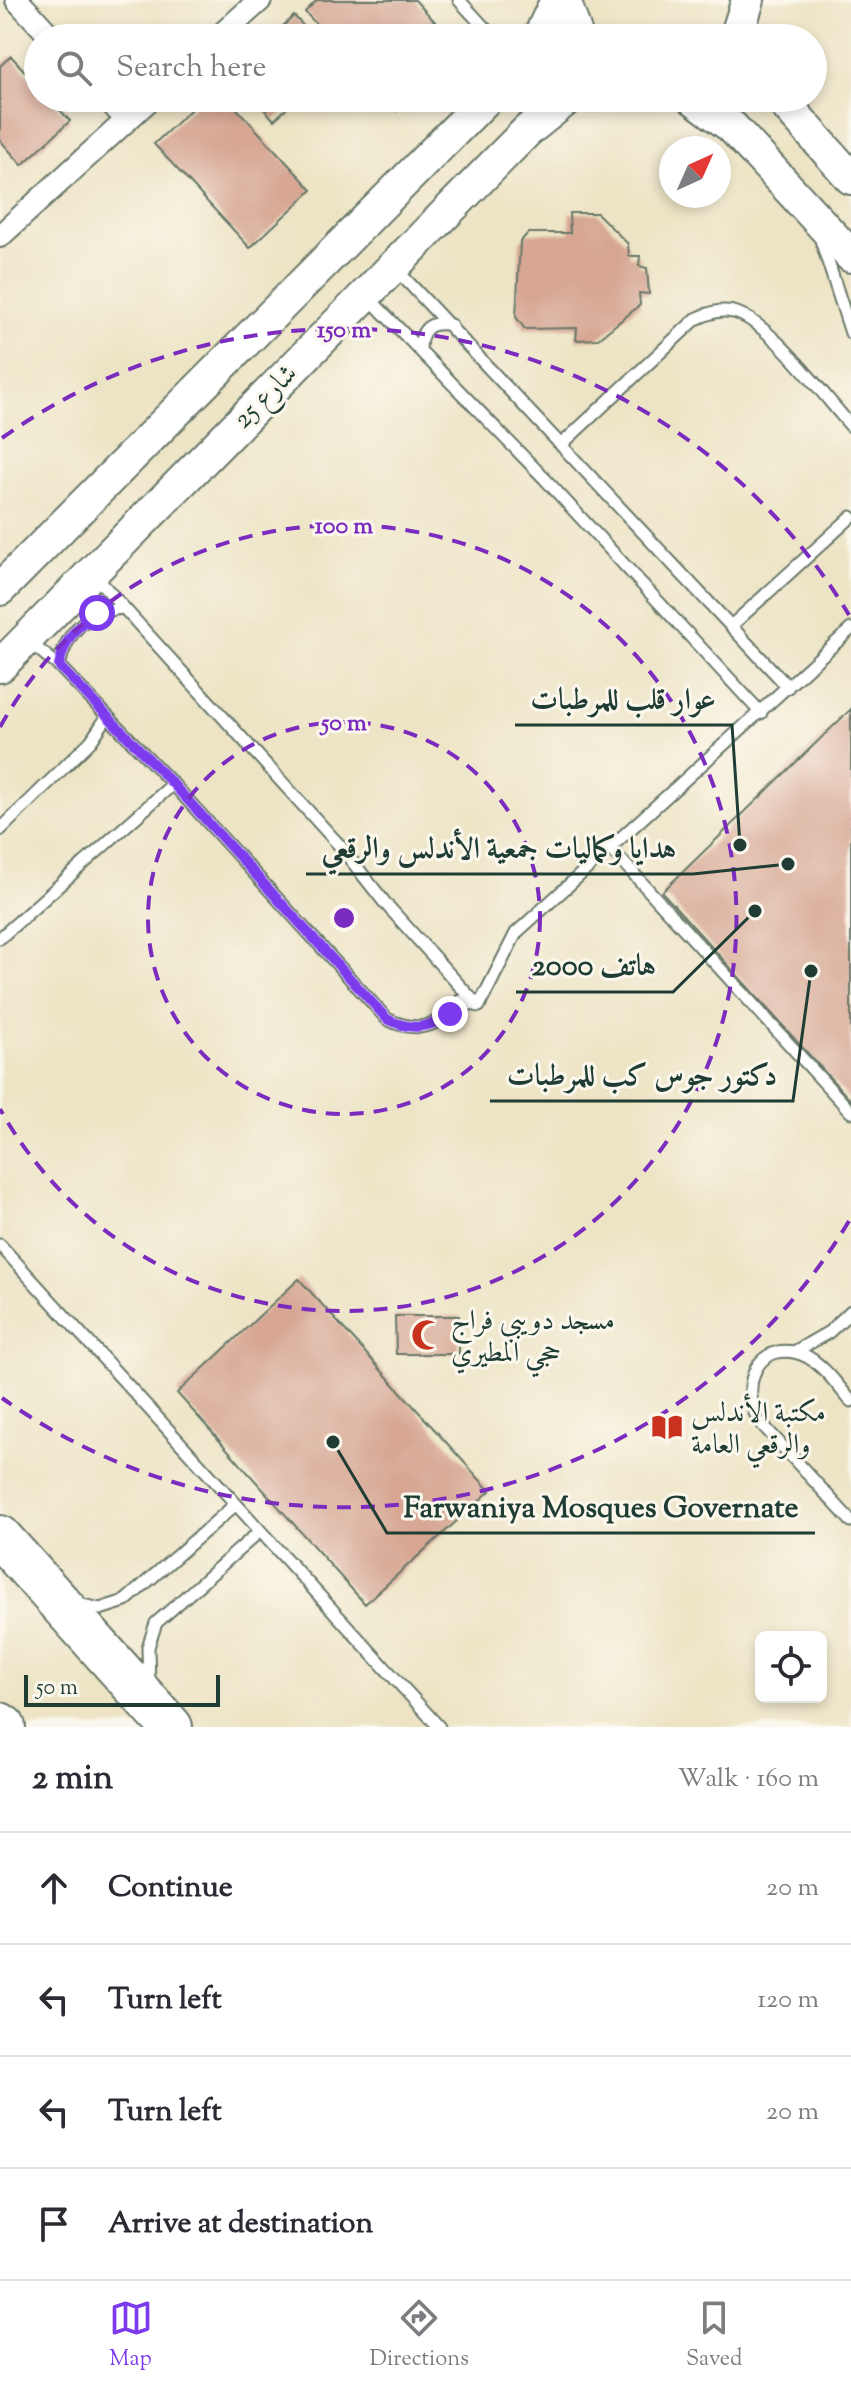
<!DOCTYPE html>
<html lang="en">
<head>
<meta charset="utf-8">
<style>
	:root { --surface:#fff; --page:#f2f2f3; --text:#2b2b33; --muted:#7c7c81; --line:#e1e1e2; --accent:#7c3aed }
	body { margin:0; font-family:"Sorts Mill Goudy",Amiri,serif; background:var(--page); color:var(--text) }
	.controls { position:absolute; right:24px; bottom:24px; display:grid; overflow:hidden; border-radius:12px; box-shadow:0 4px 12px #0003 }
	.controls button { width:72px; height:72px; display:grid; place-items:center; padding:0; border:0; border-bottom:2px solid var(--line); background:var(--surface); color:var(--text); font:40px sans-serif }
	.compass { position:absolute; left:659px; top:136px; width:72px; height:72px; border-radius:50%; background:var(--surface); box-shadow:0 4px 12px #0003; rotate:45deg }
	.scale { position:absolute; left:24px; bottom:20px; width:196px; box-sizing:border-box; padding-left:8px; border:4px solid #1f3d34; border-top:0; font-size:22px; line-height:28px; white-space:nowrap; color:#1f3d34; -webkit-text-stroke:6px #fbf7ec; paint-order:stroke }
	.stop { position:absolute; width:24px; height:24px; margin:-18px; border:6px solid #7c3aed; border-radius:50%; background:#fff }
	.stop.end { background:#7c3aed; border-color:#fff; box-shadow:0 2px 8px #0008 }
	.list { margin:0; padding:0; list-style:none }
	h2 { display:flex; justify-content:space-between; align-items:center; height:104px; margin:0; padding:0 32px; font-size:34px }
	h2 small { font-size:26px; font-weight:400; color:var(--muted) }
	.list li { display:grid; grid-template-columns:52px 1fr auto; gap:24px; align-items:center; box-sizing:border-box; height:112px; padding:0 32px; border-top:2px solid var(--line) }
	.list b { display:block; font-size:30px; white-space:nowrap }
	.list em { font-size:26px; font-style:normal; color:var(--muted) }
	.icon { flex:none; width:44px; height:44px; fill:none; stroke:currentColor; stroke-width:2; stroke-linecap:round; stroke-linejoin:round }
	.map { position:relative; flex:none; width:851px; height:1727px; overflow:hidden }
	.search { position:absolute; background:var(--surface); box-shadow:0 4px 12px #0003; left:24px; right:24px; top:24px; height:88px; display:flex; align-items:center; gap:20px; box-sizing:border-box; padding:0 28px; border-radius:44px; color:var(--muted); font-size:30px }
	.sheet { height:552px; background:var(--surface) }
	nav { display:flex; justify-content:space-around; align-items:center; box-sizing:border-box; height:112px; border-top:2px solid var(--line); background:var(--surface); font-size:22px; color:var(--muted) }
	nav a { display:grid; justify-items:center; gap:4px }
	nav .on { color:var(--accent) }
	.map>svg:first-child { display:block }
	.building { fill:#d7a794 }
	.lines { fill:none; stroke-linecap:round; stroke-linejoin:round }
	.lane-casing { stroke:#677767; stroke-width:15 }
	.street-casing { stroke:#677767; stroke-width:26 }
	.secondary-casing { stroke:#677767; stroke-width:36 }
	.highway-casing { stroke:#677767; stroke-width:46 }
	.lane { stroke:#fff; stroke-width:11 }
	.street { stroke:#fff; stroke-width:22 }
	.secondary { stroke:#fff; stroke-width:32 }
	.highway { stroke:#fff; stroke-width:42 }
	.route { stroke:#7c3aed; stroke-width:10 }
	.ring { fill:none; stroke:#7b2cbf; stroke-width:4; stroke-dasharray:14 10 }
	.labels { text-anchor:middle; stroke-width:6; stroke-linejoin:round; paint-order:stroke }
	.street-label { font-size:28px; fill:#1f3d34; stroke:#fbf7ec }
	.poi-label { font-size:28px; fill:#1f3d34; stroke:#fbf7ec; text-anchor:start }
	.centre { fill:#7b2cbf; stroke:#fbf7ec; stroke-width:4 }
	.ring-label { font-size:24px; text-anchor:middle; font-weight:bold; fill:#7b2cbf; stroke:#fbf7ec; stroke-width:6; stroke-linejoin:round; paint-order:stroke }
	.leader { fill:none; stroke:#1f3d34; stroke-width:3 }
	.callout-dot { fill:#1f3d34; stroke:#fbf7ec; stroke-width:3 }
	.callout-label { font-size:30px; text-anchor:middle; font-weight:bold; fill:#1f3d34; stroke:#fbf7ec; stroke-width:6; stroke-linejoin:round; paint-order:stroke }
</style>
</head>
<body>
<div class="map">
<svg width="851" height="1727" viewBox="0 0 851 1727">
	<rect width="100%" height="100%" fill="#fbf7ec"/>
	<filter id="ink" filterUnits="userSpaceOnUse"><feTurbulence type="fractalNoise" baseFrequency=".0125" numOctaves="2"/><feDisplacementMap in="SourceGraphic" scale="16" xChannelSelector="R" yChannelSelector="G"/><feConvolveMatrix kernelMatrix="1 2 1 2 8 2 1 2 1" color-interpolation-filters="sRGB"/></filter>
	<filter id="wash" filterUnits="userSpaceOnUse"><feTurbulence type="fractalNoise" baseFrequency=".006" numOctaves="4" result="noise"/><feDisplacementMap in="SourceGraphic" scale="32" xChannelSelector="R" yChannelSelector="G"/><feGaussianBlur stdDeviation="1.8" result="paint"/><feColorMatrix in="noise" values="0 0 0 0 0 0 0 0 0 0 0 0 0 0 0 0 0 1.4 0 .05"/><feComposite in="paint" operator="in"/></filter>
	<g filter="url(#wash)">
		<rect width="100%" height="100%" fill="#ede4c5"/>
		<g id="blocks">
			<path class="building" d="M317 0H415L450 38H329L305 12Z
				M294 16 315 38H270Z
				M11 56 38 86V98H49L70 121 22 165 0 140V66Z
				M203 98H227L312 190 250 248 154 144Z
				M254 98H298L274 120Z
				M385 98H410L396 111Z
				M569 213H597L628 244 629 256H640L639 266 647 268 649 294 639 293 640 305 598 339 576 340 577 328 525 329 516 317 520 242 528 233H570Z
				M851 709V1101L662 892Z
				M299 1279 490 1491 365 1604 177 1393Z
				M395 1316H459V1354H396Z"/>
		</g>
	</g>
	<g filter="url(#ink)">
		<use href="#blocks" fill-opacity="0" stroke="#677767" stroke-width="2"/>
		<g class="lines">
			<defs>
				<path id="lane" d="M459 0 494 38
					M821 240 851 333
					M394 267 788 687
					M368 297 545 479 761 713
					M420 350C420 329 430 320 451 325
					M562 444 696 319C709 313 722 308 737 313 773 326 824 396 851 426
					M93 574 340 846 385 903 478 1006
					M731 626 851 517
					M28 641 59 666 173 784 387 1019C416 1034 441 1027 460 1001L479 1006
					M59 666C66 631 88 611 123 608
					M0 830 91 741 107 717
					M611 849 851 1112
					M0 938 173 784
					M479 1006 516 933 851 629
					M0 1245 439 1727
					M794 1352 829 1332 851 1311
					M851 1401C836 1384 818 1356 794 1352 751 1345 741 1394 760 1422L851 1521
					M79 1604 100 1609 125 1601 236 1504
					M149 1685 148 1647 156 1623 260 1531"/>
				<path id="street" d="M17 0 52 38
					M218 38 260 0
					M107 98 127 120
					M0 236 151 98"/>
				<path id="secondary" d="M564 0 577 38
					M539 38 557 0
					M736 38 748 0
					M693 98 732 127 851 256
					M780 98 851 178
					M0 589 487 98
					M0 666 527 131 568 98"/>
				<path id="highway" d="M0 1537 171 1727
					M0 1724 4 1727"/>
			</defs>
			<use href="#lane" class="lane-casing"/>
			<use href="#street" class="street-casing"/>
			<use href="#secondary" class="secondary-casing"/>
			<use href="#highway" class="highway-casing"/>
			<use href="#lane" class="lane"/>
			<use href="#street" class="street"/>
			<use href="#secondary" class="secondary"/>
			<use href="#highway" class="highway"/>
		</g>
	</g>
	<g class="lines" filter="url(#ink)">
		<path class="route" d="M97 613C75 626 64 641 59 666L173 784 387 1019C411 1031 428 1029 450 1014"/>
	</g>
	<g class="ring">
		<circle cx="344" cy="918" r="196"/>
		<path d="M0 727A393 393 0 1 1 0 1109"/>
		<path d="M849 1221A589 589 0 0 1 2 1398M2 438A589 589 0 0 1 849 615"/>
	</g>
	<defs>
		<symbol id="mosque-bare" viewBox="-9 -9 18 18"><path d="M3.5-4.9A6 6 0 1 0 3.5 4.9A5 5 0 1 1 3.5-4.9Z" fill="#c8321e" stroke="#fbf7ec" stroke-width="2.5" paint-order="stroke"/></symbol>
		<symbol id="library-bare" viewBox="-9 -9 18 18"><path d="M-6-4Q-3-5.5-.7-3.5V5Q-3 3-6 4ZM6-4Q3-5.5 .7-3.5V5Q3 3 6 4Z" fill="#c8321e" stroke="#fbf7ec" stroke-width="2.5" paint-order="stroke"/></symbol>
	</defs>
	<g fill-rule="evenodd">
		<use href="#mosque-bare" x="405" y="1313" width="44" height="44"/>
		<use href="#library-bare" x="645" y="1405" width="44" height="44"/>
	</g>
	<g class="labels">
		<g class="street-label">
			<text transform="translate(264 395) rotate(-45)" y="10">شارع 25</text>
		</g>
		<g class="poi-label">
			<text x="451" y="1329">مسجد دويبي فراج<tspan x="451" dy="32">حجي المطيري</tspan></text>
			<text x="691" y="1421">مكتبة الأندلس<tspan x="691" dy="32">والرقعي العامة</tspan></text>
		</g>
	</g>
	<circle cx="344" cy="918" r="12" class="centre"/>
	<g class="ring-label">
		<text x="344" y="337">150 m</text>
		<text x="344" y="533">100 m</text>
		<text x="344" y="730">50 m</text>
	</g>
	<path class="leader" d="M740 845L732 725H515M788 864L693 874H306M755 911L673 992H516M811 971L793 1101H490M333 1442L387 1533H815"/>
	<g class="callout-dot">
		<circle cx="740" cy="845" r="8"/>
		<circle cx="788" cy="864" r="8"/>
		<circle cx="755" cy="911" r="8"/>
		<circle cx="811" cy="971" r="8"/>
		<circle cx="333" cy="1442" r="8"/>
	</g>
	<g class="callout-label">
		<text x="623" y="709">عوار قلب للمرطبات</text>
		<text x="499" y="858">هدايا وكماليات جمعية الأندلس والرقعي</text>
		<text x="594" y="975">هاتف 2000</text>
		<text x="642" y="1085">دكتور جوس كب للمرطبات</text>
		<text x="601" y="1517">Farwaniya Mosques Governate</text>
	</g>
</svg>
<div class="controls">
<button><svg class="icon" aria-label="locate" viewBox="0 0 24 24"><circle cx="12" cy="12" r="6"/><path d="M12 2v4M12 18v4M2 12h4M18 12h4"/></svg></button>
</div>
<svg class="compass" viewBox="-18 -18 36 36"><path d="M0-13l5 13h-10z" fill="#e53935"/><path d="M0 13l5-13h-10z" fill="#7c7c81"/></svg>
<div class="scale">50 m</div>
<div class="stop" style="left:97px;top:613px"></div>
<div class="stop end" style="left:450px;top:1014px"></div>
<div class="search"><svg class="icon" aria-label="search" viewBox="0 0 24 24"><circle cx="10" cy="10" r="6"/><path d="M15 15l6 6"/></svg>Search here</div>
</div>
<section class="sheet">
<h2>2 min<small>Walk · 160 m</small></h2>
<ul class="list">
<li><svg class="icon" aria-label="ahead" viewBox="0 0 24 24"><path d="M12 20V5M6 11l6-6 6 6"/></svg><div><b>Continue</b></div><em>20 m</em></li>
<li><svg class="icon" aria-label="left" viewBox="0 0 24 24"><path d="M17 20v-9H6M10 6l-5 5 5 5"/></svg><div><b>Turn left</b></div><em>120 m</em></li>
<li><svg class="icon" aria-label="left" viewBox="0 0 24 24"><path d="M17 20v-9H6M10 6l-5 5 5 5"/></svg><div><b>Turn left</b></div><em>20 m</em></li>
<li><svg class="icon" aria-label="arrive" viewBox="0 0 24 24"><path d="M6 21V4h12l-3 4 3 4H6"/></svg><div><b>Arrive at destination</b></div></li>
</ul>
</section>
<nav>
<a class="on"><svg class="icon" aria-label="map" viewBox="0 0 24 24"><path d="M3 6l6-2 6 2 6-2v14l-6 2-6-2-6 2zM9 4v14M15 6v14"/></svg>Map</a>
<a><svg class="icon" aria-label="directions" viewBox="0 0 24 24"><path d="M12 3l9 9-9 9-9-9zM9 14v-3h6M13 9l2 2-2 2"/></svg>Directions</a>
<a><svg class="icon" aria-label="saved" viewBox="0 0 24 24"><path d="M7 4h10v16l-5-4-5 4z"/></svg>Saved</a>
</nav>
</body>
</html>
